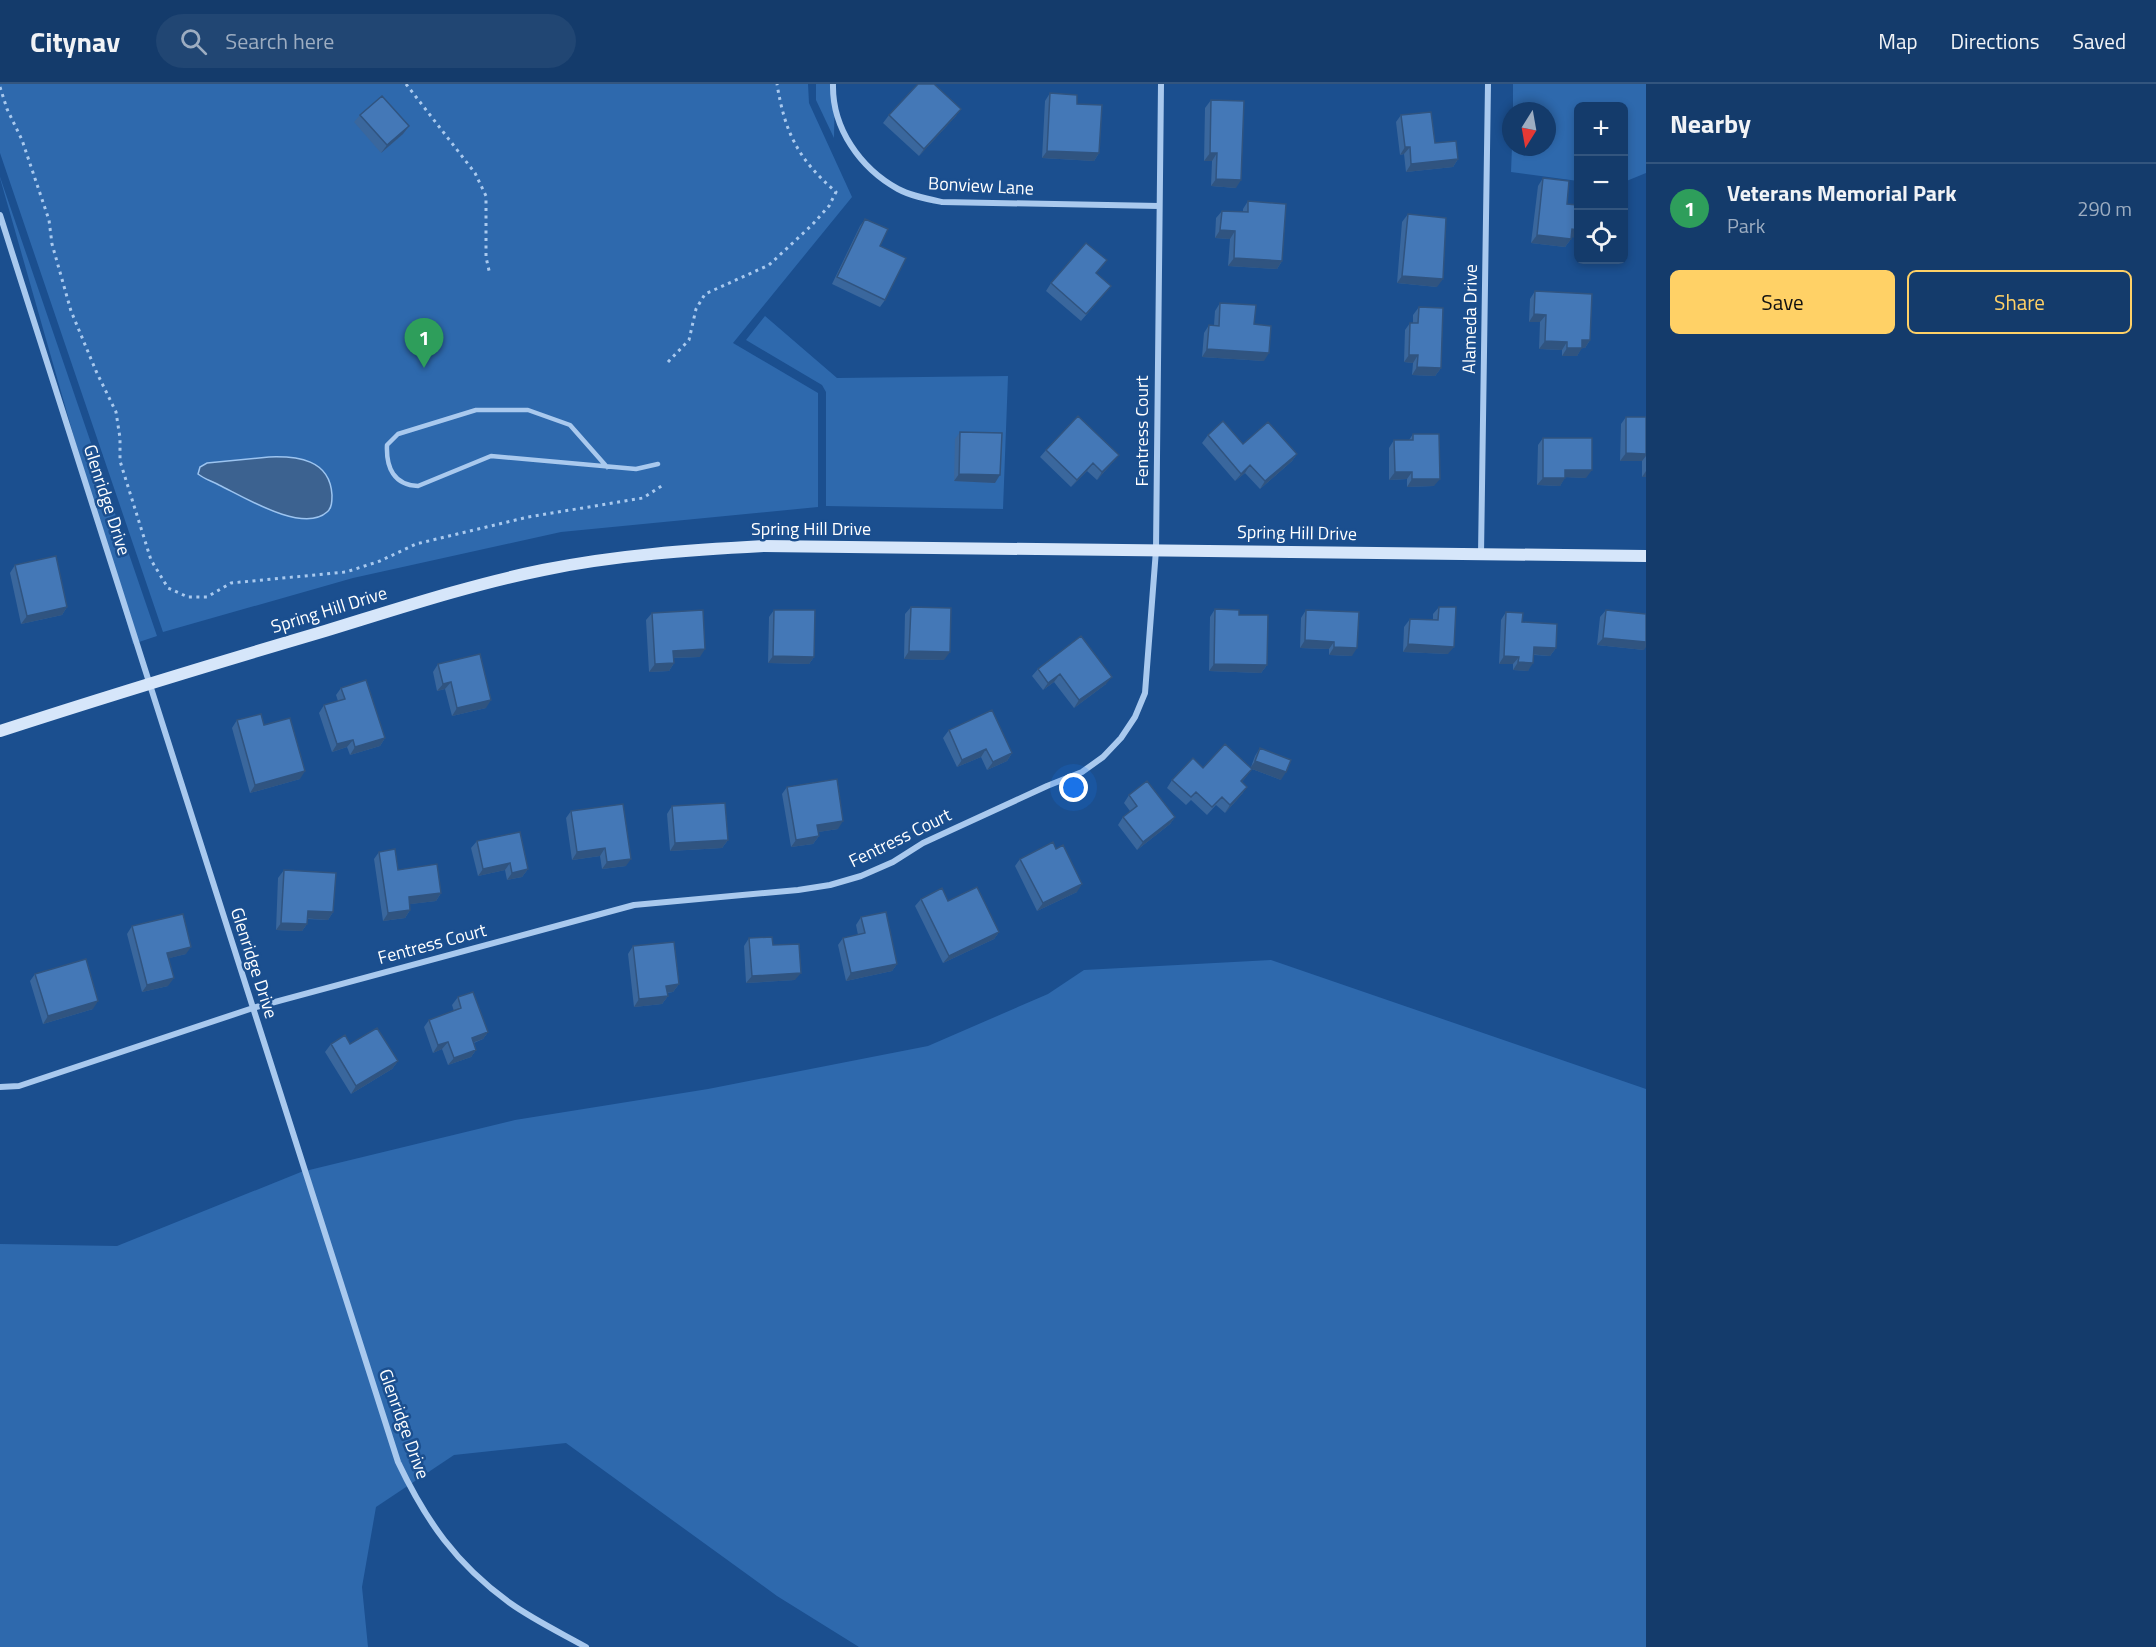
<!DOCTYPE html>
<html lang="en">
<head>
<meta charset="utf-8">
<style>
	:root { --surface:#143b6b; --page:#214673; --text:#f1f3f6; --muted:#9dadc1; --line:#33557e; --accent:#ffd166 }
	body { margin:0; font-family:"Titillium Web",sans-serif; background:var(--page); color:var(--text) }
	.controls { position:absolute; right:18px; top:18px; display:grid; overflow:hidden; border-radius:9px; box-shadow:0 3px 9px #0003 }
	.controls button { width:54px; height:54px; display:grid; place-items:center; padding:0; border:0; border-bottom:2px solid var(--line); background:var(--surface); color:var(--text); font:30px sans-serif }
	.compass { position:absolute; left:1502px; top:18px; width:54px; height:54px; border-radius:50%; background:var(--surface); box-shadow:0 3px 9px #0003; rotate:191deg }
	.you { position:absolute; left:1074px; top:704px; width:21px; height:21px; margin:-15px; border:4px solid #fff; border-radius:50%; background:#1a73e8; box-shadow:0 0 0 9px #1a73e833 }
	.badge { display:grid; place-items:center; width:39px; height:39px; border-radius:50%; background:var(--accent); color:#fff; font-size:20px; font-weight:700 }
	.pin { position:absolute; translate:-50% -50px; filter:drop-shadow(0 2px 3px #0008) }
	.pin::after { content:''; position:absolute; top:32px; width:21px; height:18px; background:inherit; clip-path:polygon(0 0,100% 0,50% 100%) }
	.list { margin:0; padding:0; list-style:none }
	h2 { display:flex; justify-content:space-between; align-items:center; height:78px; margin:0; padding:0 24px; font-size:26px }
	h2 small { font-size:20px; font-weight:400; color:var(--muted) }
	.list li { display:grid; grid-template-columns:39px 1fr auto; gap:18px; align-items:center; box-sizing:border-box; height:90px; padding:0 24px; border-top:2px solid var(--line) }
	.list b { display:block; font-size:22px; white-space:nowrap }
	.list p { margin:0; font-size:20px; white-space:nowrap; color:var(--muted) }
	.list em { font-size:20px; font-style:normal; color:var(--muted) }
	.actions { display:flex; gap:12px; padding:18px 24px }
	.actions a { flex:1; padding:14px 0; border:2px solid var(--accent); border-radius:9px; text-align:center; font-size:21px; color:var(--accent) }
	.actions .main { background:var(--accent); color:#111 }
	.icon { flex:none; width:33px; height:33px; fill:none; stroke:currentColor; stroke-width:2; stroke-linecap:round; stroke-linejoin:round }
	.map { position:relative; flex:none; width:1646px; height:1563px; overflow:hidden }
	header { display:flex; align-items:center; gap:36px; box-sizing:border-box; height:84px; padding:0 30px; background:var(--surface); border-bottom:2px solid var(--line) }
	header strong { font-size:28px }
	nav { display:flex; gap:33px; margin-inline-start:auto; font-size:21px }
	.search { width:420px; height:54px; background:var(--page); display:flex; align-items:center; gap:15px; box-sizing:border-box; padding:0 21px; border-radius:33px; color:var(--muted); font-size:22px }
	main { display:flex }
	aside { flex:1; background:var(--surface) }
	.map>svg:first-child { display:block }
	.green { fill:#2e69ad }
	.water { fill:#3c6290; stroke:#9cc4f0; stroke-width:1.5 }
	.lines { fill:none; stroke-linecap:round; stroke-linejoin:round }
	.path { stroke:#a9c9ee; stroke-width:3; stroke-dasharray:3 4.5; stroke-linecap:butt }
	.lane { stroke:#a9c9ee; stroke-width:4.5 }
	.street { stroke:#a9c9ee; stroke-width:6 }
	.secondary { stroke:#d6e6fa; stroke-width:12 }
	.wall { fill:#3a679d }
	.shaded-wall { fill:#305480 }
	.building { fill:#4478b7; stroke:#305480; stroke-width:1.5 }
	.labels { text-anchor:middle; stroke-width:5; stroke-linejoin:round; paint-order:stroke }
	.street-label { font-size:18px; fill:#fff; stroke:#1b4f8f }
</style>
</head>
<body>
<header>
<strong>Citynav</strong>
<div class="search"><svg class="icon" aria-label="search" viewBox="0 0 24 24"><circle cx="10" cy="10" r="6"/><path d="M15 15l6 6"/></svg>Search here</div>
<nav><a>Map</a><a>Directions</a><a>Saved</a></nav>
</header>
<main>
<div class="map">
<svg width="1646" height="1563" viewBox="0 0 1646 1563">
	<rect width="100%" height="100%" fill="#1b4f8f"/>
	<path class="green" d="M0 0H808L809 19 852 113 733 259 818 309V423L561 448 353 494 163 548 0 69Z
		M816 0H835L834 54 816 16Z
		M1513 0H1646V89L1624 98V22H1578V97L1511 88 1512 63H1547V27H1513Z
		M0 93 157 552 133 560 0 94Z
		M765 232 837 294 1008 292 1003 425 826 422V308L822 301 746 256Z
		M1271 876 1646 1005V1563H859L777 1512 566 1359 454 1371 376 1423 362 1503 368 1563H0V1160L117 1162 301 1088 515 1036 708 1005 928 962 1048 910 1084 886Z"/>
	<path class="water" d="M269 373C297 372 330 375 332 411 332 417 332 424 327 428 303 450 242 412 219 401 212 397 204 395 198 390L200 383 207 379Z"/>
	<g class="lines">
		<path class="path" d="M406 0 475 89 486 112V173L490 191
			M0 3 7 25 22 56 49 136 52 160 71 227 96 287 116 328 120 354V377L151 476 168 504 188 513H207L231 499 346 488 380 477 416 460 528 433 643 414 663 401
			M668 278 689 256 696 225 705 210 769 181 812 141 829 122 836 108C798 75 785 49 777 0"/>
		<path class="lane" d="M607 383 570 341 528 326H476L398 350 387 361C386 384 394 401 418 402L491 372 636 385 658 380"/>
		<path class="street" d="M833 0C832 44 860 84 898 105 911 112 927 115 942 118L1159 122
			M0 131 398 1378C426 1437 456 1480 510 1519 534 1536 561 1549 586 1563
			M1481 470 1488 0
			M0 1003 19 1002 253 924 634 821 798 806 830 801 861 792 893 778 923 759 1047 702 1082 688 1103 673 1121 654 1135 633 1145 609 1156 466 1161 0"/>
		<path class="secondary" d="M0 647C108 612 216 579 325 547 397 525 469 501 543 486 616 471 690 466 764 462L1646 472"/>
	</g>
	<path class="wall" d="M1050 9 1077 20 1099 69 1094 77 1042 74 1045 17Z
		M1211 16 1236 104 1211 102 1212 77H1204L1205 24Z
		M961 25 955 33 919 72 883 39 889 31Z
		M360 31 409 42 403 50 381 69 354 38Z
		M1401 31 1435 59 1458 75 1453 83 1406 88 1404 70 1400 71 1396 38Z
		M1543 94 1567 120 1571 153V155L1565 163 1531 159 1538 102Z
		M1248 117 1282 177 1277 185 1228 182 1230 155 1215 154 1216 134 1222 127 1243 128V125Z
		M1408 130 1437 203 1397 199 1402 138Z
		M865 135 880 162 885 216 880 223 832 200 860 142Z
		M1101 184 1096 189 1111 202 1081 237 1046 207 1051 199Z
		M1535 207 1590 256 1585 264 1582 263 1577 272H1562V266L1539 265 1540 238H1529L1530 215Z
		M1220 219 1254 240 1264 277 1202 273 1204 249 1209 241H1214L1215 227Z
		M1419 223 1441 284 1435 292 1412 291 1413 279 1404 278 1405 246 1410 239H1413V231Z
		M1626 333H1646V393H1642V377H1620L1621 340Z
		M960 348 995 399 954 397 955 355Z
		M1413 350 1434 402 1407 403V395L1389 396V364L1394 356H1409Z
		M1208 351 1243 360 1297 370 1292 377 1260 405 1245 389 1235 397 1202 359Z
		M1543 354 1586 394 1565 393 1560 402 1537 401 1538 361Z
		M1046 366 1119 371 1113 378 1097 396 1087 387 1071 403 1040 373Z
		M15 481 67 523 62 531 21 540 10 489Z
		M911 523 944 576 904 575 905 530Z
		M1439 523 1448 570 1403 568 1404 543 1410 535 1433 536V530Z
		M1215 525 1267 581 1261 589 1209 587 1210 533Z
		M774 526 814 573 809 580 768 579 769 533Z
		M1306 526 1352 572 1329 571V565L1300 564 1301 534Z
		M1606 526 1644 566 1597 561 1600 533Z
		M1506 528 1522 538 1556 564 1550 572 1534 571 1528 587 1513 586V580H1499L1501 536Z
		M652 529 700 573 674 574V579L669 587 649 588 646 536Z
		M438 580 486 624 452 632 445 605 437 607 433 588Z
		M1038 585 1106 600 1074 624 1054 598 1043 606 1032 592Z
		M341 604 385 654 380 662 350 671 347 663 332 668 319 629 324 621 338 617 336 611Z
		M237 636 264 641 300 695 250 709 232 644Z
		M949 646 1012 669 1007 677 987 686 981 673 957 683 943 654Z
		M1260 664 1281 696 1252 685 1242 698 1247 703 1242 710 1225 729 1216 721 1207 731 1191 716 1186 721 1167 704 1172 696 1203 684 1251 683 1255 672Z
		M787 703 838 745 818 748 819 752 813 760 791 763 782 710Z
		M1129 711 1175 733 1170 740 1137 766 1118 741 1123 733 1130 727 1124 719Z
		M672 722 728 756 722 764 670 767 667 730Z
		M571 727 626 782 602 785 600 772 572 776 566 734Z
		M477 757 528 785 522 793 507 796 505 786 478 792 471 764Z
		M1056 765 1077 808 1037 827 1015 782 1020 775Z
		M379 768 398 786 441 809 436 817 410 820V826L405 834 383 837 374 775Z
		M284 786 333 828 328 836 307 835V840L302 847 276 846 278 794Z
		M921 815 948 817 999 848 994 855 943 879 915 822Z
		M861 833 897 880 892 887 846 897 838 861 843 854 858 851 856 841Z
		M132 842 186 870 169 874 168 902 142 908 127 850Z
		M749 854 773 861 795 896 746 899 744 862Z
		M633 862 679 900 673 908 667 909 668 912 662 920 634 923 628 870Z
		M35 890 93 925 43 940 30 897Z
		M458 913 488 948 483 955 474 959 476 966 471 973 448 981 442 965 433 969 424 943 429 936 454 927 452 921Z
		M331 960H350L398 977 392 985 351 1010 325 968Z"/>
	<path class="shaded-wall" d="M961 25 955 33 919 72 924 65Z
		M409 42 403 50 381 69 387 61Z
		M1405 63H1410L1404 70 1400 71Z
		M1047 67 1099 69 1094 77 1042 74Z
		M1210 69H1217L1212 77H1204Z
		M1458 75 1453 83 1406 88 1411 80Z
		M1216 95 1241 96 1236 104 1211 102Z
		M1572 145 1578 146V154L1567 153Z
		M1220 146 1235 147 1230 155 1215 154Z
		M1537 151 1571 155 1565 163 1531 159Z
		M1234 174 1282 177 1277 185 1228 182Z
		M1402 192 1443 195 1437 203 1397 199Z
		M1534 230 1546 231 1540 238H1529Z
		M1582 256H1590L1585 264 1577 263Z
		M1545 257 1567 258 1562 266 1539 265Z
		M1567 264H1582L1577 272H1562Z
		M1207 265 1269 269 1264 277 1202 273Z
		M1409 271H1418L1413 279 1404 278Z
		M1417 283 1441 284 1435 292 1412 291Z
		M1626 369 1646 370V372L1642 377H1620Z
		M1297 370 1292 377 1260 405 1265 397Z
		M1119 371 1113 378 1097 396 1102 388Z
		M1093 379 1087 387 1071 403 1077 396Z
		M1250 381 1245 389 1235 397 1241 390Z
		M1565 386H1592L1586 394 1560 393Z
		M1646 387V393H1642Z
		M1395 388H1412L1407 395 1389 396Z
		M959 390 1000 391 995 399 954 397Z
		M1543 394H1565L1560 402 1537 401Z
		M1412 395H1440L1434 402 1407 403Z
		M67 523 62 531 21 540 27 532Z
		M1603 554 1646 558V563L1644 566 1597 561Z
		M1305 556 1334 558 1329 565 1300 564Z
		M1408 560 1454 563 1448 570 1403 568Z
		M1334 563 1357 564 1352 572 1329 571Z
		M1534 563 1556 564 1550 572 1529 570Z
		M705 565 700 573 668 574 673 567Z
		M909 567 950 568 944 576 904 575Z
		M773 572 814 573 809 580 768 579Z
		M1504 572 1519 573 1513 580H1499Z
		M1518 578 1533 579 1528 587 1513 586Z
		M674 579 669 587 649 588 655 580Z
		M1214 580 1267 581 1261 589 1209 587Z
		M1060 590 1054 598 1043 606 1048 599Z
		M1112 593 1106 600 1074 624 1079 616Z
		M451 598 445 605 437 607 443 600Z
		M491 616 486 624 452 632 457 624Z
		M385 654 380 662 350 671 355 663Z
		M353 656 347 663 332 668 337 660Z
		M986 665 981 673 957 683 962 676Z
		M1012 669 1007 677 987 686 993 678Z
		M1255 677 1286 688 1281 696 1252 685 1247 692 1236 705Z
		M305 687 300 695 250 709 255 701Z
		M1247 703 1242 710 1225 729 1230 721Z
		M1175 733 1170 740 1137 766 1143 758Z
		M843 737 838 745 812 749 817 741Z
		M819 752 813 760 791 763 796 756Z
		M728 756 722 764 670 767 675 759Z
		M605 764 600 772 572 776 577 768Z
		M631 775 626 782 602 785 607 778Z
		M510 779 505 786 478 792 483 785Z
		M528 785 522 793 507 796 512 789Z
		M1082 800 1077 808 1037 827 1043 819Z
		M441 809 436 817 403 821 409 813Z
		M410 826 405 834 383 837 388 829Z
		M308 827 333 828 328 836 302 834Z
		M281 839 307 840 302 847 276 846Z
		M999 848 994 855 943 879 949 872Z
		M191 863 186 870 162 876 167 869Z
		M897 880 892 887 846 897 851 889Z
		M801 889 795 896 746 899 752 892Z
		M174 894 168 902 142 908 147 901Z
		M679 900 673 908 661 909 666 902Z
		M668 912 662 920 634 923 639 915Z
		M98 917 93 925 43 940 48 932Z
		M488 948 483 955 466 961 472 954Z
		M448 958 442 965 433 969 438 961Z
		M476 966 471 973 448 981 454 974Z
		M398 977 392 985 351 1010 356 1002Z"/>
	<path class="building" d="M918 0H934L961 25 924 65 889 31Z
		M1050 9 1077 11V20L1102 21 1099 69 1047 67Z
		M382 12 409 42 387 61 360 31Z
		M1211 16 1244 17 1241 96 1216 95 1217 69H1210Z
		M1431 28 1435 59 1456 57 1458 75 1411 80 1410 63H1405L1401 31Z
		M1543 94 1569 97 1567 120 1578 121V146L1572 145 1571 155 1537 151Z
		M1248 117 1286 120 1282 177 1234 174 1235 147 1220 146 1222 127 1248 128Z
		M1408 130 1446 134 1443 195 1402 192Z
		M865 135 888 145 880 162 906 174 885 216 837 193Z
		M1086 159 1107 176 1096 189 1111 202 1086 230 1051 199Z
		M1535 207 1592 210 1590 256H1582V264H1567V258L1545 257 1546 231 1534 230Z
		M1220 219 1256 221 1254 240 1271 242 1269 269 1207 265 1209 241 1219 242Z
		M1419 223 1443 224 1441 284 1417 283 1418 271H1409L1410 239H1418Z
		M1078 332 1119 371 1102 388 1093 379 1077 396 1046 366Z
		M1626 333H1646V370L1626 369Z
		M1223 337 1243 360 1268 338 1297 370 1265 397 1250 381 1241 390 1208 351Z
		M960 348 1002 349 1000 391 959 390Z
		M1413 350H1439L1440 395H1412V388H1395L1394 356H1413Z
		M1543 354H1592V386H1565V394H1543Z
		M56 472 67 523 27 532 15 481Z
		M911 523 951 524 950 568 909 567Z
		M1439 523H1456L1454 563 1408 560 1410 535 1438 536Z
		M1215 525 1239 526V531H1268L1267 581 1214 580Z
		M703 526 705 565 673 567 674 579 655 580 652 529Z
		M774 526H815L814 573 773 572Z
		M1306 526 1359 528 1357 564 1334 563V558L1305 556Z
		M1606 526 1646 530V558L1603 554Z
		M1506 528 1523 529 1522 538 1557 540 1556 564 1534 563 1533 579 1518 578 1519 573 1504 572Z
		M1081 552 1112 593 1079 616 1060 590 1048 599 1038 585Z
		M480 570 491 616 457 624 451 598 443 600 438 580Z
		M366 596 385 654 355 663 353 656 337 660 324 621 345 615 341 604Z
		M992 626 1012 669 993 678 986 665 962 676 949 646Z
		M261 630 264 641 290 634 305 687 255 701 237 636Z
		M1225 660 1252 685 1241 697 1247 703 1230 721 1222 713 1212 723 1196 708 1191 713 1172 696 1193 674 1203 684Z
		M1260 664 1291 676 1286 688 1255 677Z
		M837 695 843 737 817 741 819 752 796 756 787 703Z
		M1147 697 1175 733 1143 758 1123 733 1137 722 1129 711Z
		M725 719 728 756 675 759 672 722Z
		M623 720 631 775 607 778 605 764 577 768 571 727Z
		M520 748 528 785 512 789 510 779 483 785 477 757Z
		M1053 758 1056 765 1063 761 1082 800 1043 819 1020 775Z
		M395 765 398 786 437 780 441 809 409 813 410 826 388 829 379 768Z
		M284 786 336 789 333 828 308 827 307 840 281 839Z
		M977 803 999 848 949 872 921 815 942 804 948 817Z
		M886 828 897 880 851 889 843 854 865 849 861 833Z
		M183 830 191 863 167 869 174 894 147 901 132 842Z
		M772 853 773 861 799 860 801 889 752 892 749 854Z
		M674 858 679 900 666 902 668 912 639 915 633 862Z
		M86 875 98 917 48 932 35 890Z
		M473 908 488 948 472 954 476 966 454 974 448 958 438 961 429 936 461 924 458 913Z
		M377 944 398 977 356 1002 331 960 345 951 350 960Z"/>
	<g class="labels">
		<g class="street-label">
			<text transform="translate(981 102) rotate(3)" y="6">Bonview Lane</text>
			<text transform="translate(1470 235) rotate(-89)" y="6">Alameda Drive</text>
			<text transform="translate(1142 347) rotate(-90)" y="6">Fentress Court</text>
			<text transform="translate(107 416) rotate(72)" y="6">Glenridge Drive</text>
			<text x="811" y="451">Spring Hill Drive</text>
			<text transform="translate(1297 449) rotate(1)" y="6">Spring Hill Drive</text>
			<text transform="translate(329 526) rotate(-17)" y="6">Spring Hill Drive</text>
			<text transform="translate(900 754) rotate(-26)" y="6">Fentress Court</text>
			<text transform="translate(432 860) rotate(-15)" y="6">Fentress Court</text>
			<text transform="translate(254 879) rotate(72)" y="6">Glenridge Drive</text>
			<text transform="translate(404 1340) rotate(70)" y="6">Glenridge Drive</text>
		</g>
	</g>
</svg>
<div class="controls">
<button>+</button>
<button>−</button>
<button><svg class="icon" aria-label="locate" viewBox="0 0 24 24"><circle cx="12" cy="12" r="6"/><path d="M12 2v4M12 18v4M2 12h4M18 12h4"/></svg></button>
</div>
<svg class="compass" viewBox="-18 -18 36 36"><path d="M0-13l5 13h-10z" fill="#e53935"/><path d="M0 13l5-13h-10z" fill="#9dadc1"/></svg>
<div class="you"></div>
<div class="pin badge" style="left:424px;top:284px;background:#2e9e5b">1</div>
</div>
<aside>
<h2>Nearby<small></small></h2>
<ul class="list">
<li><span class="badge" style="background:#2e9e5b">1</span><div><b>Veterans Memorial Park</b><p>Park</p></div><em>290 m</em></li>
</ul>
<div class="actions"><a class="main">Save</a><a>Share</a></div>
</aside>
</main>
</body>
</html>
